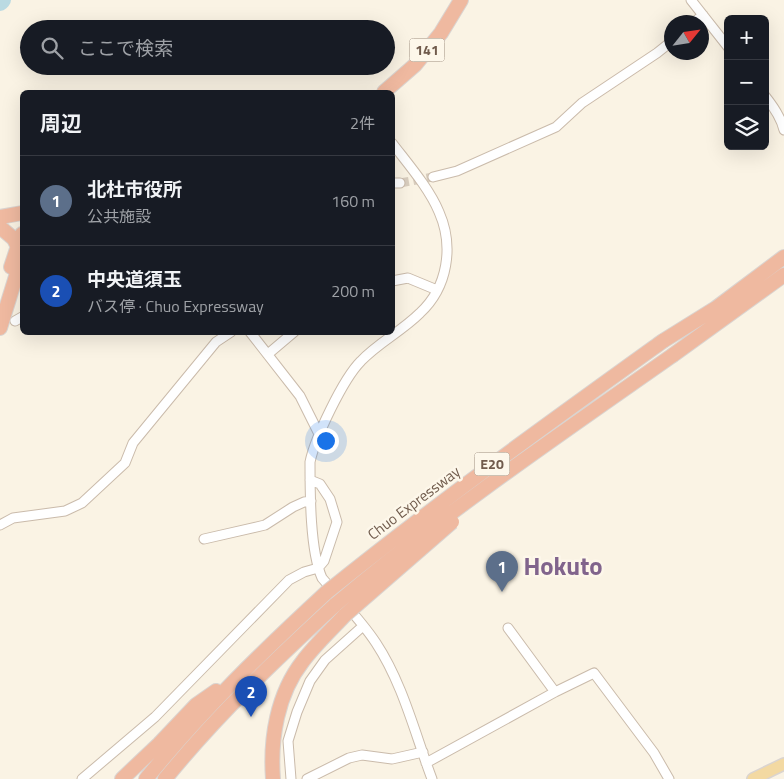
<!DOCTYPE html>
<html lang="ja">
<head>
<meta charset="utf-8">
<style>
	:root { --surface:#171b24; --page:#20242c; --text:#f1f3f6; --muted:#9ea1a6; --line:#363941; --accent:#8c9099 }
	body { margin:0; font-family:"Titillium Web","Noto Sans JP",sans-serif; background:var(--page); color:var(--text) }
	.controls { position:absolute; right:15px; top:15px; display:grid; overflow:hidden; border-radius:8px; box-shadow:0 5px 20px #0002 }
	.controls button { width:45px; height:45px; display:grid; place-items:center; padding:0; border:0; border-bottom:1px solid var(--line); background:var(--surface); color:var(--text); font:25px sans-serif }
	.compass { position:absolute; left:664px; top:15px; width:45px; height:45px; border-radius:50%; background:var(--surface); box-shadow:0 5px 20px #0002; rotate:60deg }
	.you { position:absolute; left:325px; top:440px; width:18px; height:18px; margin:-12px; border:4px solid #fff; border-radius:50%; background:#1a73e8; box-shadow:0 0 0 8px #1a73e833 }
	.badge { display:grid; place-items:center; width:32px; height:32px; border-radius:50%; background:var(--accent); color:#fff; font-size:16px; font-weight:700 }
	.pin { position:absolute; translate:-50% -41px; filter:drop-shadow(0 1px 2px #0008) }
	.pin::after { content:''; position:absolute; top:26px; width:18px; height:15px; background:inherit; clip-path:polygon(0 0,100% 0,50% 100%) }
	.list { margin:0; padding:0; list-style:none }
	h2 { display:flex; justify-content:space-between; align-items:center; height:65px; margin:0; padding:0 20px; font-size:21px }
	h2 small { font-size:16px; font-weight:400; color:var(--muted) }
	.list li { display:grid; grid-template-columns:32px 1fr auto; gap:15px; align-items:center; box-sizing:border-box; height:90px; padding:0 20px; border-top:1px solid var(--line) }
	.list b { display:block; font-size:19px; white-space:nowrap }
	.list p { margin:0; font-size:16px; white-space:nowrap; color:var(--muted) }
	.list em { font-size:16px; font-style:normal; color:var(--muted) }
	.icon { flex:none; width:28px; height:28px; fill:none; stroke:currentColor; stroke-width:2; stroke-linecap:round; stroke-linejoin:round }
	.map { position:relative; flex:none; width:784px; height:779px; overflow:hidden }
	.search { position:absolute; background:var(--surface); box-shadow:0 5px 20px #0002; left:20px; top:20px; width:375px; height:55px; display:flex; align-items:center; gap:12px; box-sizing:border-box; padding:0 18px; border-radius:28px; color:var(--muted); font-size:19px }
	.panel { position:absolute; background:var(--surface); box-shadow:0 5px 20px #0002; left:20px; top:90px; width:375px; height:245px; border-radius:8px }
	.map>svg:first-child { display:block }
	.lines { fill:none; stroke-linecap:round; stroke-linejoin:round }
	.river { stroke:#badae2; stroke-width:18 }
	.minor-tunnel { stroke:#d8cdbe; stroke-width:9; stroke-dasharray:9 4.5; stroke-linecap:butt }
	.minor-casing { stroke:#cabbab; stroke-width:11 }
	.major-casing { stroke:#dad4d0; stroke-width:14 }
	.highway-casing { stroke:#dad4d0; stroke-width:16 }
	.minor { stroke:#fff; stroke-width:9 }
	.major { stroke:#f3d9a2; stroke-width:11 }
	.highway { stroke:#efb9a0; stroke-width:14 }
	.highway-bridge-casing { stroke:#dad4d0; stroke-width:16; stroke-linecap:butt }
	.highway-bridge { stroke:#efb9a0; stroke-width:14 }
	.labels { text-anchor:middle; stroke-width:5; stroke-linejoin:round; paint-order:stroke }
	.shield { fill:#fdf7ea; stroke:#9a8a7b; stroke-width:1 }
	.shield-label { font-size:14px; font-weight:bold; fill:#705b4c }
	.street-label { font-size:15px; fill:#705b4c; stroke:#fdf7ea }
	.town-label { font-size:25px; font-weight:bold; fill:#81648c; stroke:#fdf7ea }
</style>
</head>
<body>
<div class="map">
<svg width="784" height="779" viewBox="0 0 784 779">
	<rect width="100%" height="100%" fill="#faf3e4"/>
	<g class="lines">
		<path class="river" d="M0 2 2 0"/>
		<path class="minor-tunnel" d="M400 183 433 177"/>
		<defs>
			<path id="minor" d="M691 0 728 47
				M694 22 703 15
				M765 96C773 106 781 117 784 130
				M392 143C408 164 429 188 439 212 454 246 448 287 420 313 402 331 378 343 361 361 343 379 315 438 310 462 310 493 310 551 322 578 340 599 361 620 376 643 403 684 415 734 432 779
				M433 177 457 171 556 127 582 103 657 53 672 41
				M392 183H400
				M392 281 408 278 437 290
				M15 321 22 317
				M250 332 300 396 319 434
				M268 354 294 332
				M0 525 13 518 65 511 82 503 125 463 133 443 216 342 231 332
				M204 539 265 525 293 507 304 502 311 501
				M508 628 555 692
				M426 763 555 692 594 673 654 753 669 779
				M82 779 155 717 289 580 304 572 318 568 324 561 337 522 330 499 320 484 310 480
				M291 779 288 741 297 712 310 681 325 660 363 626
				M307 779 349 758 362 755 392 759 423 752"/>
			<path id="major" d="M753 779 784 764"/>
			<path id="highway" d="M384 92 415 65 441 33 461 0
				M0 217 22 213
				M0 227 14 239 17 245
				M11 267 22 234
				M0 328 22 257
				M663 341 716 308 784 257
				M673 355 784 275
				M122 779 159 744 196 705 216 691
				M146 779C202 710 262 652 327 592
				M165 779C217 715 276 659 336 604
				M273 779C270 739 277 694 303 661 315 645 331 630 345 615"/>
		</defs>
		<use href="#minor" class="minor-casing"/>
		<use href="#major" class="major-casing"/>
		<use href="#highway" class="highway-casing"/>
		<use href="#minor" class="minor"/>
		<use href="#major" class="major"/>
		<use href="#highway" class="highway"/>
		<defs>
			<path id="highway-bridge" d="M327 592C436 504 549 423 663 341
				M336 604C443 514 559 435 673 355
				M345 615 452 522"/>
		</defs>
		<use href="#highway-bridge" class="highway-bridge-casing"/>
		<use href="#highway-bridge" class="highway-bridge"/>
	</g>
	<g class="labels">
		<g class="shield">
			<rect x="409.5" y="38.5" width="35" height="23" rx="4"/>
			<rect x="474.5" y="452.5" width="35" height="23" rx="4"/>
		</g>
		<g class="shield-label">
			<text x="427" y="55">141</text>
			<text x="492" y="469">E20</text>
		</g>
		<g class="street-label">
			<text transform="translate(414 503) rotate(-37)" y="5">Chuo Expressway</text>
		</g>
		<g class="town-label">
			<text x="563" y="575">Hokuto</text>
		</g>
	</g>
</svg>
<div class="controls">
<button>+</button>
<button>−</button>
<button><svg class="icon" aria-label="layers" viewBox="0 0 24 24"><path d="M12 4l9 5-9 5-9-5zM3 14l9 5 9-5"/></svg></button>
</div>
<svg class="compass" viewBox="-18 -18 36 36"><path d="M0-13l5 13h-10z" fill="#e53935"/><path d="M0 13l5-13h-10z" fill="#9ea1a6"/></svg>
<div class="you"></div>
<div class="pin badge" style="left:502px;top:592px;background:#5c6f8a">1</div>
<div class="pin badge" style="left:251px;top:717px;background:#1a4fb4">2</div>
<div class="search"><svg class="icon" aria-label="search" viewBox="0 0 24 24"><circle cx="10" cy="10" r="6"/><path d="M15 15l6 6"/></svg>ここで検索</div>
<section class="panel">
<h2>周辺<small>2件</small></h2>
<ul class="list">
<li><span class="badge" style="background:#5c6f8a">1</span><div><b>北杜市役所</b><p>公共施設</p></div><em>160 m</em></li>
<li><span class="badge" style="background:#1a4fb4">2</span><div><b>中央道須玉</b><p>バス停 · Chuo Expressway</p></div><em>200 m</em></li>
</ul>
</section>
</div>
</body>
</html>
